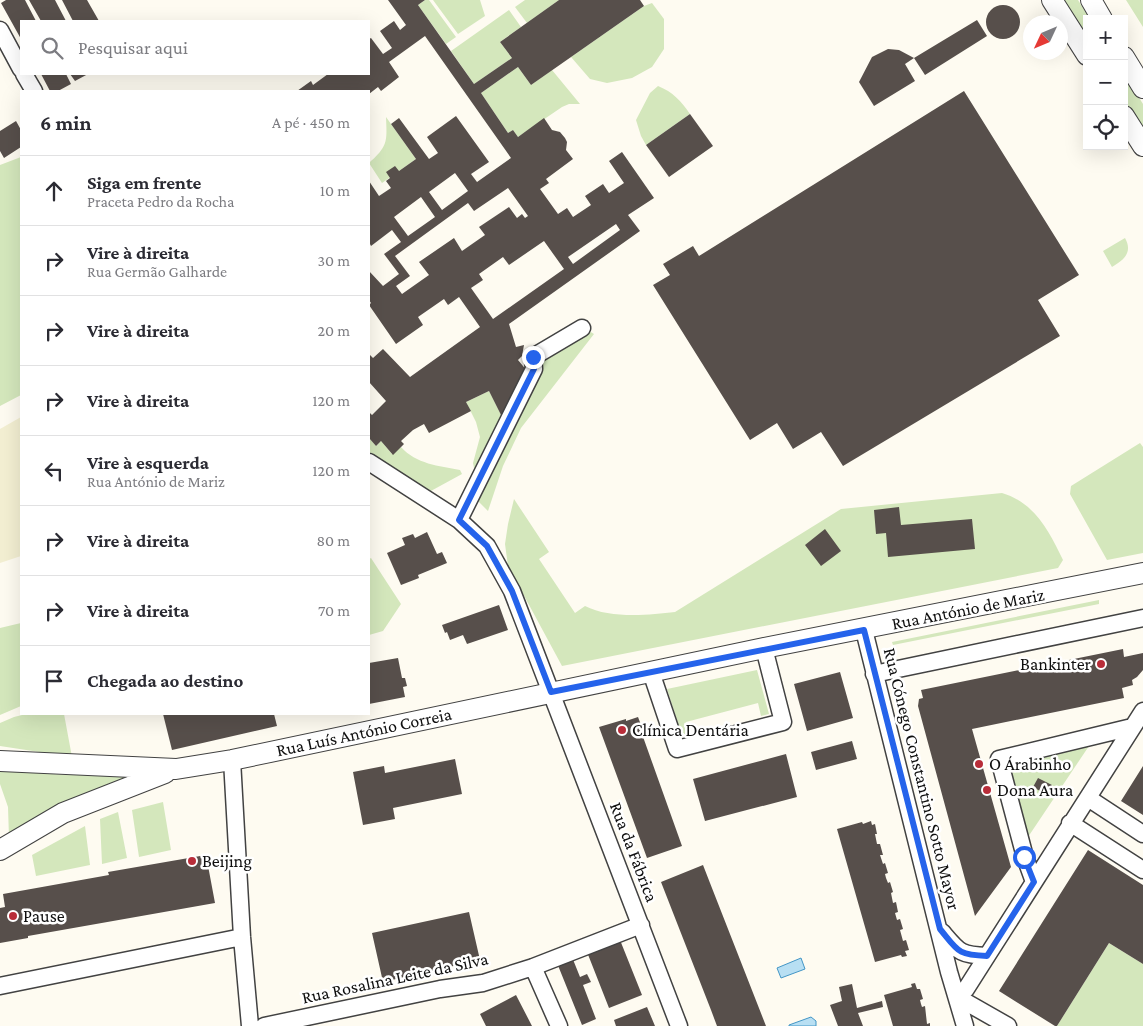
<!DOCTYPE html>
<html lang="pt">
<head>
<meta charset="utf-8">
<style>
	:root { --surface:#fff; --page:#f7f7f7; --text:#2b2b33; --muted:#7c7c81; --line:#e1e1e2 }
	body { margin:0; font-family:"Crimson Pro",serif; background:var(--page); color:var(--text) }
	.controls { position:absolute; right:15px; top:15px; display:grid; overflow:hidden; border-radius:0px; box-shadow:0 5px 20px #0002 }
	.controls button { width:45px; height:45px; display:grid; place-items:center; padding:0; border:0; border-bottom:1px solid var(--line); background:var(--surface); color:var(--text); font:25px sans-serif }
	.compass { position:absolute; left:1023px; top:15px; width:45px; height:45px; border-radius:50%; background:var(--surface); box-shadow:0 5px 20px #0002; rotate:226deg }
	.stop { position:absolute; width:15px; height:15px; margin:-11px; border:4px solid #2563eb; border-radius:50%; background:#fff }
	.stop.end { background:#2563eb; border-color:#fff; box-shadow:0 1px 5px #0008 }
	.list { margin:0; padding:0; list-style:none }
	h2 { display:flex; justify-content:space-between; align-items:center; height:65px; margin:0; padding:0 20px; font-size:21px }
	h2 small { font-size:16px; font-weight:400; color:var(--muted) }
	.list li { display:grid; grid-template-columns:32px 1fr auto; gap:15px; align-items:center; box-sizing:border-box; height:70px; padding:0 20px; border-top:1px solid var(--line) }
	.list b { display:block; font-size:19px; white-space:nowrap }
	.list p { margin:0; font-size:16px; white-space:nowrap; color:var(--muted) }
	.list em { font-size:16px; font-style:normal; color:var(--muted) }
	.icon { flex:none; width:28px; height:28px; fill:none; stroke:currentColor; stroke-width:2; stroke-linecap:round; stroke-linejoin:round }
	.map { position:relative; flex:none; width:1143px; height:1026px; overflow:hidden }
	.search { position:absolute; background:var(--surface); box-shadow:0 5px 20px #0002; left:20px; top:20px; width:350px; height:55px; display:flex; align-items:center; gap:12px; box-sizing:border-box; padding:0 18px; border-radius:0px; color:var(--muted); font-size:19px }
	.panel { position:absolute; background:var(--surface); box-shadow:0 5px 20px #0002; left:20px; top:90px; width:350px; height:625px; border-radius:0px }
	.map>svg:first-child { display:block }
	.farmland { fill:#f3efd2 }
	.green { fill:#d4e7bc }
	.water { fill:#b8dff3; stroke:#4396c6 }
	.building { fill:#574f4b; fill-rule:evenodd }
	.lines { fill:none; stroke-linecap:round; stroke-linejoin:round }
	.minor-casing { stroke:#424242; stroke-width:19 }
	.tertiary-casing { stroke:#424242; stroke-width:22 }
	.minor { stroke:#fff; stroke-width:16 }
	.tertiary { stroke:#fff; stroke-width:20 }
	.route { stroke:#2563eb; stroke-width:6 }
	.poi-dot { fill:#b82d39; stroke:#fff; stroke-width:2 }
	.labels { text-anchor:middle; stroke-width:5; stroke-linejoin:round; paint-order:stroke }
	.street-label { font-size:18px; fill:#0f0f0f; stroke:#fff }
	.poi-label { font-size:18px; fill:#0f0f0f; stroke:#fff; text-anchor:start }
</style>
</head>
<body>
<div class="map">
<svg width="1143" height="1026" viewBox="0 0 1143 1026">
	<rect width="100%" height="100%" fill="#fefbf1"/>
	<path class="farmland" d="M21 417V556L0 563V429Z"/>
	<path class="green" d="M425 0H429L456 37 446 44 418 5Z
		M433 0H480L485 16 458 34Z
		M525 0H559L527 23 515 7Z
		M1063 0H1078L1090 19H1087V39Z
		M1126 0H1143V27Z
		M652 3 664 19V49L652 67 632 78 607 83 590 79 571 57 644 6Z
		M509 10 521 27 500 42 512 58 474 84 451 51Z
		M518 67 531 85 552 70 580 104H569L562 107 518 137 513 130 508 133 481 93Z
		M1124 74 1143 104V130L1124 100Z
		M658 86C673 92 681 101 690 114L646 145 641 136 636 120 650 93Z
		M386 117 416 159 382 183 369 163C388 146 387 142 386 117Z
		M21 157V395L0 406V165Z
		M1125 238C1133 252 1124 260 1112 267L1103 251Z
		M589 331 594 334 521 428 503 466 488 511 475 498 542 361 554 352 571 345Z
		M489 391 505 423 487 461 474 468 473 463 480 437 476 422 466 402Z
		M369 438 376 446 381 441 392 454 401 447C416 464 439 466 460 470L462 474 429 492 369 452Z
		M1140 443 1143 447V553L1107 560 1070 494 1071 486Z
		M1002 493C1035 503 1049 531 1063 560L1058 568 562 666 508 566 505 544 508 524 514 499 549 552 539 559 575 613 585 606C610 619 649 615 675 612L841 509Z
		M371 558 401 604 383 631 369 635V559Z
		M1099 600V604L893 645 892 642Z
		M21 623V706L0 715V628Z
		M757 670 769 714 761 716 758 703 686 722 689 735 682 736 667 689Z
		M26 714H64L72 757 0 746V723L14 717Z
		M1091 743 1026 840 1006 763Z
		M0 768C51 777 101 776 152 773L9 838 8 807 0 784Z
		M163 802 171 850 139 857 132 810Z
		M118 812 127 858 102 864 100 819Z
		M85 826 90 865 36 876 32 855Z
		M1109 943 1143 964V1026H1057Z"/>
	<path class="water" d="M801 958 805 969 781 978 777 968Z
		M811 1017 816 1021V1026H789V1025Z"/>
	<path class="building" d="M6 0H25L36 21H21V39L1 3Z
		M29 0H55L66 21H41Z
		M62 0H87L99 21H73Z
		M388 0H425L418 5 474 84 512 58 500 42 559 0H640L644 6 531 85 518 67 481 93 508 133 513 130 518 137 544 118 552 130 560 132 565 138 567 142 566 150 573 159 546 179 549 183 540 189 558 214 567 208 573 217 591 205 585 196 603 184 609 193 624 183 609 161 622 152 654 198 628 215 640 231 509 324 516 347 524 345 522 356 518 360 528 372 505 423 489 391 466 402 471 411 429 433 424 424 413 430 401 441 404 444 393 455 381 441 376 446 369 438V412L372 415 386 401 369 382V354L373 358 383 349 410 377 480 327 459 297 448 305 444 299 418 317 423 325 396 344 369 305 371 303 369 300V271L383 286 399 274 384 254 401 242 392 230 371 246 369 242V181L379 196 391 188 386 181 390 178 386 172 395 166 399 171 416 159 391 124 399 118 429 159 438 153 427 137 456 116 489 162 471 174 477 182 511 158 425 36 389 62 399 77 381 91 378 87 369 94V91H297L311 81 313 85 328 74H369V39L371 38 383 54 392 48 380 31 394 21 400 30 406 25ZM455 173 468 191 442 210 429 192ZM508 188 528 216 525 218 522 214 517 218 509 207 479 227 485 235 462 251 454 238 419 262 429 275 402 294 396 286 410 276 395 256 468 203 474 211ZM421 197 435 217 408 236 394 217ZM616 224 620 230 573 264 568 257ZM544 241 564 269 493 319 471 288 483 280 479 274 503 257 509 265Z
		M986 22a17 17 0 1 1 34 0a17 17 0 1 1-34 0Z
		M977 20 987 36 925 75 914 58Z
		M888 49 899 50 914 58 905 64 915 81 874 106 859 82 872 57Z
		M41 74H66L71 84 58 91H50Z
		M70 74H88L75 81Z
		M964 91 1079 275 1038 300 1060 336 843 466 821 432 793 449 777 423 750 440 653 285 670 275 663 264 693 246 699 256Z
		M690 114 713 146 669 177 646 145Z
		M16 121 21 130V147L4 158 0 151V131Z
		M899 507 901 525 972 519 975 549 888 557 886 533 876 534 874 510Z
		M825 529 841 551 821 566 805 545Z
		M427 532 437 554 442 552 447 563 418 575 419 578 401 585 387 553 405 545 402 538 413 534 415 538Z
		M499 605 508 630 467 644 463 635 450 640 447 632 445 633 442 625Z
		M1123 649 1124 657 1143 653V670L1137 677 1132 680 1133 685 1122 688 1124 698 972 729 1011 867 975 916 918 706 919 699 923 698 921 690Z
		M398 658 402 678H405L407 686 403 687 405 697 369 704V663Z
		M840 672 853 718 807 731 794 684Z
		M163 714H274L277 726 172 750Z
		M638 717 644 733 642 734 682 846 647 858 599 727 626 719V721Z
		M852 741 857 759 816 770 811 752Z
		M786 754 797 797 705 821 693 779Z
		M455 759 462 794 393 808 395 819 363 825 353 772 384 766 385 773Z
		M1143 766V815L1121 801Z
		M1038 778 1052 785 1047 795 1033 787Z
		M871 821 872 825 875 824 877 834H875L877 844H880L883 855H880L883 864 885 863 888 873 885 874 886 878 888 883 890 882 893 892 891 893 893 903 896 902 898 912 895 913 897 920 900 919 903 929 900 930 903 941 906 940 909 950 905 951 907 956 902 957 901 955 875 962 837 829 862 822 863 824Z
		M1088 850 1143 885V964L1109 943 1057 1026H1055L999 991Z
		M206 855 215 903 28 936V938L0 943V908L5 907 3 894 109 875 108 872Z
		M703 865 710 883 766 1026H717L711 1010 661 882Z
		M469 912 480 960 383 982 372 933Z
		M620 940 642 995 609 1008 587 952Z
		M572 957 580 977 587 974 591 982 583 985 596 1019 582 1025 557 963Z
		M915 983 917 989H920L923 999 920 1000 921 1004 922 1007 925 1006 927 1024 930 1023V1026H893L884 995 912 987 911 984Z
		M852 984 857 1008 882 1001 883 1007 858 1013 863 1026H838L830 1005 842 1001 839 987Z
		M516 995 532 1026H486L480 1014Z
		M647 1007 655 1026H616L614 1020Z"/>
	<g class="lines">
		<defs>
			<path id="minor" d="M0 30 21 69
				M24 74 34 91
				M369 462 459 520 487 546 512 591 679 1026
				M459 520 534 369 533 357 582 328
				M864 630 949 972 965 1026
				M651 672 677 749 783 722 764 648
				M874 674 1143 618
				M232 760 242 937 250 1026
				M1088 798 1143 834
				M1070 823 1143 870
				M1034 882 1025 857 999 759 1132 727
				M942 932C959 952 960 955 987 956
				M533 967 559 1026
				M0 986 242 937
				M957 997 966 989 987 956 1143 711
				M957 997 1008 1026
				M264 1026 440 989 483 983 533 967 641 925"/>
			<path id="tertiary" d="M1052 0 1087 55
				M1091 0 1102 19
				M1124 57 1143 88
				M1124 116 1143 146
				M0 761 176 769 232 760 764 648 1143 573
				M0 850 63 813 165 773"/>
		</defs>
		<use href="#minor" class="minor-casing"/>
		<use href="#tertiary" class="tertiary-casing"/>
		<use href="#minor" class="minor"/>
		<use href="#tertiary" class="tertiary"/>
	</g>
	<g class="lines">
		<path class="route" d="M533 357 534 369 459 520 487 546 512 591 551 692 864 630 940 929C958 951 957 955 987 956L1034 882 1024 857"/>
	</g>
	<g class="poi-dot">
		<circle cx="1101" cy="664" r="5"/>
		<circle cx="622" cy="730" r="5"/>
		<circle cx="979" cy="764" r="5"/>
		<circle cx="987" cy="790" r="5"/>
		<circle cx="192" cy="861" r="5"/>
		<circle cx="13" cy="916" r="5"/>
	</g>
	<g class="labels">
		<g class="street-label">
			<text transform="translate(968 609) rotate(-11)" y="6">Rua António de Mariz</text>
			<text transform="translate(364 732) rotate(-12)" y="6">Rua Luís António Correia</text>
			<text transform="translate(922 779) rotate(76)" y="6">Rua Cónego Constantino Sotto Mayor</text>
			<text transform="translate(634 852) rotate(69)" y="6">Rua da Fábrica</text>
			<text transform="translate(395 978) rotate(-12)" y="6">Rua Rosalina Leite da Silva</text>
		</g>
		<g class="poi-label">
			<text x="1091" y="670" text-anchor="end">Bankinter</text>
			<text x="632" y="736">Clínica Dentária</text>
			<text x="989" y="770">O Árabinho</text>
			<text x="997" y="796">Dona Aura</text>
			<text x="202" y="867">Beijing</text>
			<text x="23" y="922">Pause</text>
		</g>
	</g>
</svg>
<div class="controls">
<button>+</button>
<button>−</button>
<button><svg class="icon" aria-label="locate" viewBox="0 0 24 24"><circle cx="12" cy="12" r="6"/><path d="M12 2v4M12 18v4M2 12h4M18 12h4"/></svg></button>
</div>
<svg class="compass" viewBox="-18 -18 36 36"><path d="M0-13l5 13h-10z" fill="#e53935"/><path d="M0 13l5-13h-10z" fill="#7c7c81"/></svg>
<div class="stop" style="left:1024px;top:857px"></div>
<div class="stop end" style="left:533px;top:357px"></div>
<div class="search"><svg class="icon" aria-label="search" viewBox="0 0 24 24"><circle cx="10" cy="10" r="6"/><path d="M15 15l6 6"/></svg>Pesquisar aqui</div>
<section class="panel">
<h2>6 min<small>A pé · 450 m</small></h2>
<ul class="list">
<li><svg class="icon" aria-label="ahead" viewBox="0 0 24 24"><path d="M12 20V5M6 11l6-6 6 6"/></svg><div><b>Siga em frente</b><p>Praceta Pedro da Rocha</p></div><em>10 m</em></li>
<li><svg class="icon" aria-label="right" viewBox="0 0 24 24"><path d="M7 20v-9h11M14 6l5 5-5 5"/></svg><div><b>Vire à direita</b><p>Rua Germão Galharde</p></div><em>30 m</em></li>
<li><svg class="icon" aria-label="right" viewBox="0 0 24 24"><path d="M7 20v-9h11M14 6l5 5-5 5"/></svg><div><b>Vire à direita</b></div><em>20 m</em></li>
<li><svg class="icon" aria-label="right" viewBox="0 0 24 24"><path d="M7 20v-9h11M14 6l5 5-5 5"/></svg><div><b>Vire à direita</b></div><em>120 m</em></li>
<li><svg class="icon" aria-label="left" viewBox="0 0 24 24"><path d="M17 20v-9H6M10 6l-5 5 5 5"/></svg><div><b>Vire à esquerda</b><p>Rua António de Mariz</p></div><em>120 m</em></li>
<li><svg class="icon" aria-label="right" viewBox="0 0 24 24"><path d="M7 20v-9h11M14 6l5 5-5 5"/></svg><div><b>Vire à direita</b></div><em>80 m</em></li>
<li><svg class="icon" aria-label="right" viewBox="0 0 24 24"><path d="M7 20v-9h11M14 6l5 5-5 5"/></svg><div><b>Vire à direita</b></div><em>70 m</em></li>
<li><svg class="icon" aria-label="arrive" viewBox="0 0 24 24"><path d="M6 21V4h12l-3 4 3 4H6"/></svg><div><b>Chegada ao destino</b></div></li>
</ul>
</section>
</div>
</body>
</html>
